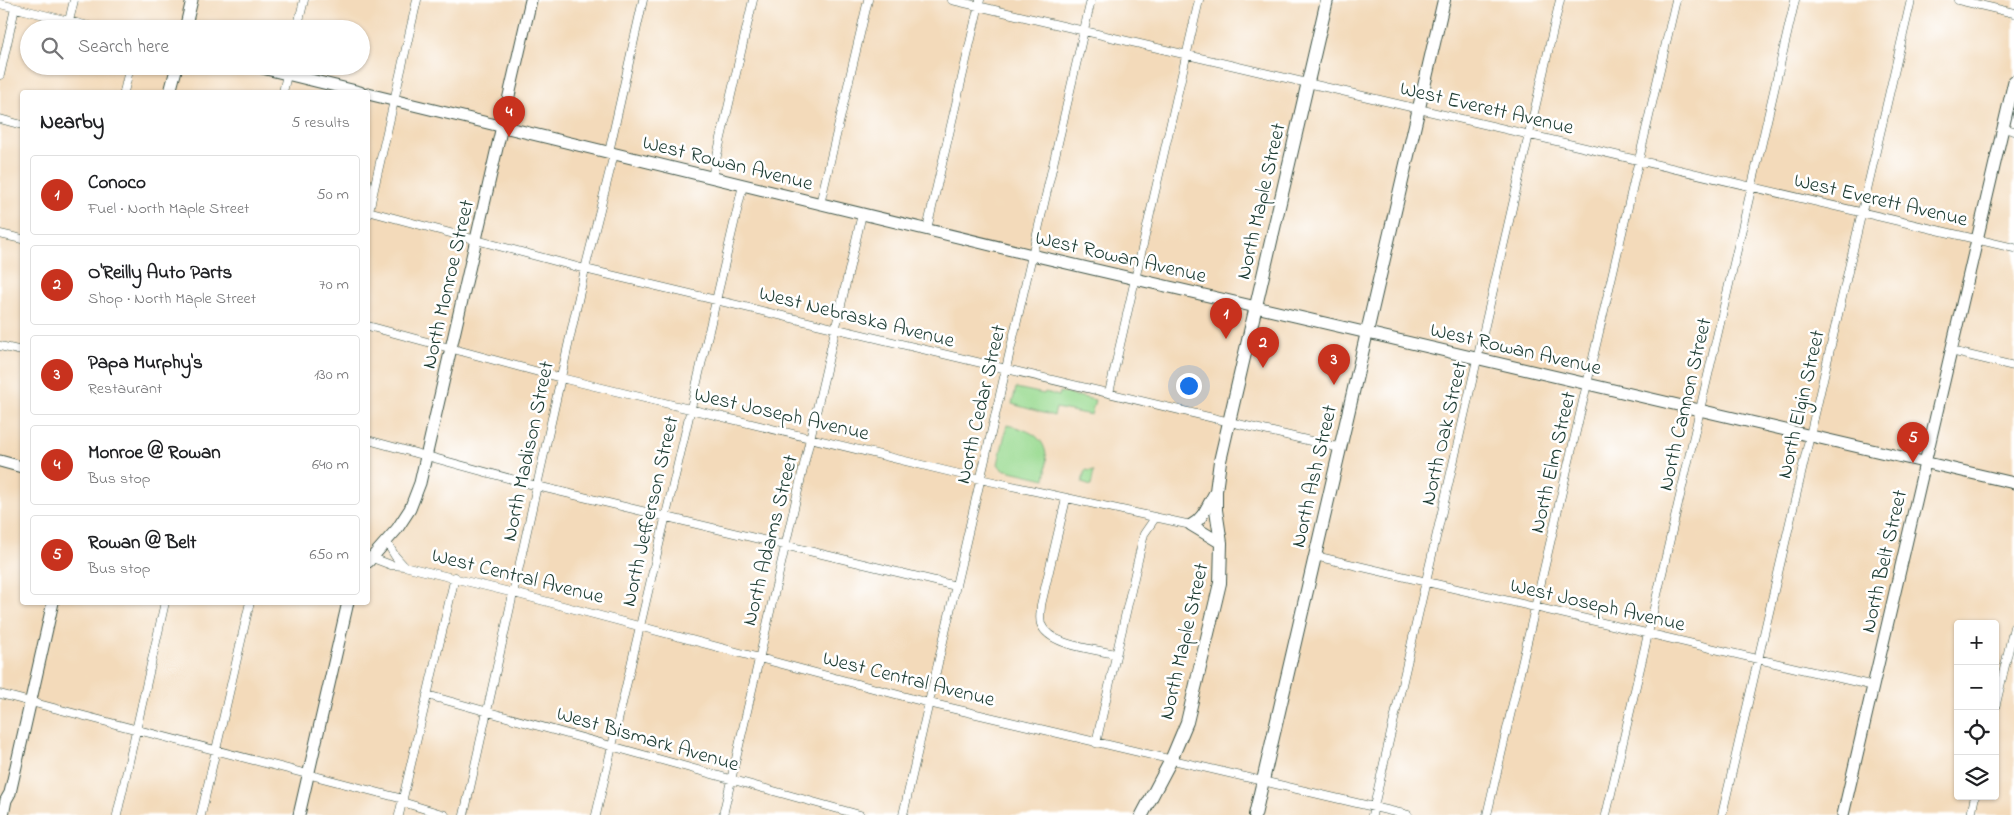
<!DOCTYPE html>
<html lang="en">
<head>
<meta charset="utf-8">
<style>
	:root { --surface:#fff; --page:#f2f2f2; --text:#202124; --muted:#757577; --line:#e0e0e0; --accent:#c8321e }
	body { margin:0; font-family:"Indie Flower",sans-serif; background:var(--page); color:var(--text) }
	.controls { position:absolute; right:15px; bottom:15px; display:grid; overflow:hidden; border-radius:5px; box-shadow:0 1px 4px #0004 }
	.controls button { width:45px; height:45px; display:grid; place-items:center; padding:0; border:0; border-bottom:1px solid var(--line); background:var(--surface); color:var(--text); font:25px sans-serif }
	.you { position:absolute; left:1188px; top:385px; width:18px; height:18px; margin:-12px; border:4px solid #fff; border-radius:50%; background:#1a73e8; box-shadow:0 0 0 8px #1a73e833 }
	.badge { display:grid; place-items:center; width:32px; height:32px; border-radius:50%; background:var(--accent); color:#fff; font-size:16px; font-weight:700 }
	.pin { position:absolute; translate:-50% -41px; filter:drop-shadow(0 1px 2px #0008) }
	.pin::after { content:''; position:absolute; top:26px; width:18px; height:15px; background:inherit; clip-path:polygon(0 0,100% 0,50% 100%) }
	.list { margin:0; padding:0; list-style:none }
	h2 { display:flex; justify-content:space-between; align-items:center; height:65px; margin:0; padding:0 20px; font-size:21px }
	h2 small { font-size:16px; font-weight:400; color:var(--muted) }
	.list li { display:grid; grid-template-columns:32px 1fr auto; gap:15px; align-items:center; box-sizing:border-box; height:80px; margin:0 10px 10px; padding:0 10px; border:1px solid var(--line); border-radius:5px }
	.list b { display:block; font-size:19px; white-space:nowrap }
	.list p { margin:0; font-size:16px; white-space:nowrap; color:var(--muted) }
	.list em { font-size:16px; font-style:normal; color:var(--muted) }
	.icon { flex:none; width:28px; height:28px; fill:none; stroke:currentColor; stroke-width:2; stroke-linecap:round; stroke-linejoin:round }
	.map { position:relative; flex:none; width:2014px; height:815px; overflow:hidden }
	.search { position:absolute; background:var(--surface); box-shadow:0 1px 4px #0004; left:20px; top:20px; width:350px; height:55px; display:flex; align-items:center; gap:12px; box-sizing:border-box; padding:0 18px; border-radius:28px; color:var(--muted); font-size:19px }
	.panel { position:absolute; background:var(--surface); box-shadow:0 1px 4px #0004; left:20px; top:90px; width:350px; height:515px; border-radius:5px }
	.map>svg:first-child { display:block }
	.green { fill:#99da90; stroke:#5c8c62 }
	.lines { fill:none; stroke-linecap:round; stroke-linejoin:round }
	.street-casing { stroke:#3f5548; stroke-width:9 }
	.secondary-casing { stroke:#3f5548; stroke-width:13 }
	.primary-casing { stroke:#3f5548; stroke-width:14 }
	.street { stroke:#fff; stroke-width:8 }
	.secondary { stroke:#fff; stroke-width:11 }
	.primary { stroke:#fff; stroke-width:12 }
	.labels { text-anchor:middle; stroke-width:5; stroke-linejoin:round; paint-order:stroke }
	.street-label { font-size:21px; fill:#1f3d34; stroke:#fff }
</style>
</head>
<body>
<div class="map">
<svg width="2014" height="815" viewBox="0 0 2014 815">
	<rect width="100%" height="100%" fill="#fff"/>
	<filter id="ink" filterUnits="userSpaceOnUse"><feTurbulence type="fractalNoise" baseFrequency=".02" numOctaves="2"/><feDisplacementMap in="SourceGraphic" scale="10" xChannelSelector="R" yChannelSelector="G"/><feConvolveMatrix kernelMatrix="1 2 1 2 8 2 1 2 1" color-interpolation-filters="sRGB"/></filter>
	<filter id="wash" filterUnits="userSpaceOnUse"><feTurbulence type="fractalNoise" baseFrequency=".0096" numOctaves="4" result="noise"/><feDisplacementMap in="SourceGraphic" scale="20" xChannelSelector="R" yChannelSelector="G"/><feGaussianBlur stdDeviation="1.12" result="paint"/><feColorMatrix in="noise" values="0 0 0 0 0 0 0 0 0 0 0 0 0 0 0 0 0 1.4 0 .05"/><feComposite in="paint" operator="in"/></filter>
	<g filter="url(#wash)">
		<rect width="100%" height="100%" fill="#f3daba"/>
		<path class="green" d="M1016 388 1044 394 1045 392 1059 396 1060 392 1095 400 1091 415 1056 408 1054 416 1012 404Z
			M1007 425C1041 432 1051 444 1045 479L1002 469 998 464Z
			M1085 470 1094 471 1091 486 1082 483Z"/>
	</g>
	<g filter="url(#ink)">
		<g class="lines">
			<defs>
				<path id="street" d="M952 0 2014 248
					M1958 0 2014 13
					M0 4 101 29
					M69 21 74 0
					M297 29 304 0
					M0 75 15 8
					M124 92 130 66
					M283 92 289 66
					M0 119 22 125
					M2003 128 2014 131
					M609 152 643 0
					M712 177 753 0
					M820 204 868 0
					M368 211 585 269 1340 448
					M368 215 417 0
					M927 229 980 0
					M0 234 22 239
					M368 326 561 378 980 479 1191 525
					M0 346 22 351
					M1951 351 2014 366
					M1109 393 1199 0
					M368 440 537 486 956 586
					M1066 499 1041 605C1041 611 1039 618 1041 624 1049 646 1095 649 1115 654
					M386 541 395 556 404 566
					M1315 556 1874 686
					M370 557 391 565 404 566 514 593 929 703 1408 815
					M0 694 403 799
					M427 695 860 815
					M1995 708 2014 627
					M1096 743 1144 534 1155 518
					M402 802 445 815
					M117 815 165 602
					M201 815 250 602
					M399 815 455 577
					M464 815 585 269 614 154
					M596 815 743 185
					M723 815 862 214
					M903 815 1091 0
					M1372 815 1560 0
					M1487 815 1676 0
					M1606 815 1795 0
					M1722 815 1911 0
					M1971 815 1975 796"/>
				<path id="secondary" d="M185 29 192 0
					M254 66 360 92
					M170 92 177 66
					M368 94 1032 255 2014 483
					M0 461 22 467
					M1191 525C1204 519 1208 503 1216 491
					M1191 525 1221 543
					M368 562 397 529 410 509 420 483 531 0
					M3 815 6 800 10 793 53 602
					M299 815 348 602
					M1843 815 2014 81"/>
				<path id="primary" d="M1142 815 1171 760 1187 722 1220 583 1221 543 1216 510V491L1220 461 1327 0
					M1255 815 1444 0"/>
			</defs>
			<use href="#street" class="street-casing"/>
			<use href="#secondary" class="secondary-casing"/>
			<use href="#primary" class="primary-casing"/>
			<use href="#street" class="street"/>
			<use href="#secondary" class="secondary"/>
			<use href="#primary" class="primary"/>
		</g>
	</g>
	<g class="labels">
		<g class="street-label">
			<text transform="translate(1487 107) rotate(13)" y="7">West Everett Avenue</text>
			<text transform="translate(728 162) rotate(14)" y="7">West Rowan Avenue</text>
			<text transform="translate(1881 199) rotate(13)" y="7">West Everett Avenue</text>
			<text transform="translate(1260 201) rotate(-77)" y="7">North Maple Street</text>
			<text transform="translate(1121 256) rotate(13)" y="7">West Rowan Avenue</text>
			<text transform="translate(447 284) rotate(-77)" y="7">North Monroe Street</text>
			<text transform="translate(857 316) rotate(14)" y="7">West Nebraska Avenue</text>
			<text transform="translate(1516 348) rotate(13)" y="7">West Rowan Avenue</text>
			<text transform="translate(980 404) rotate(-77)" y="7">North Cedar Street</text>
			<text transform="translate(1684 404) rotate(-77)" y="7">North Cannon Street</text>
			<text transform="translate(1800 404) rotate(-77)" y="7">North Elgin Street</text>
			<text transform="translate(782 413) rotate(13)" y="7">West Joseph Avenue</text>
			<text transform="translate(1443 433) rotate(-77)" y="7">North Oak Street</text>
			<text transform="translate(527 451) rotate(-78)" y="7">North Madison Street</text>
			<text transform="translate(1552 462) rotate(-77)" y="7">North Elm Street</text>
			<text transform="translate(1313 476) rotate(-77)" y="7">North Ash Street</text>
			<text transform="translate(649 511) rotate(-77)" y="7">North Jefferson Street</text>
			<text transform="translate(769 540) rotate(-76)" y="7">North Adams Street</text>
			<text transform="translate(1883 561) rotate(-77)" y="7">North Belt Street</text>
			<text transform="translate(518 575) rotate(14)" y="7">West Central Avenue</text>
			<text transform="translate(1598 604) rotate(13)" y="7">West Joseph Avenue</text>
			<text transform="translate(1183 641) rotate(-77)" y="7">North Maple Street</text>
			<text transform="translate(909 678) rotate(14)" y="7">West Central Avenue</text>
			<text transform="translate(648 738) rotate(16)" y="7">West Bismark Avenue</text>
		</g>
	</g>
</svg>
<div class="controls">
<button>+</button>
<button>−</button>
<button><svg class="icon" aria-label="locate" viewBox="0 0 24 24"><circle cx="12" cy="12" r="6"/><path d="M12 2v4M12 18v4M2 12h4M18 12h4"/></svg></button>
<button><svg class="icon" aria-label="layers" viewBox="0 0 24 24"><path d="M12 4l9 5-9 5-9-5zM3 14l9 5 9-5"/></svg></button>
</div>
<div class="you"></div>
<div class="pin badge" style="left:1226px;top:339px">1</div>
<div class="pin badge" style="left:1263px;top:368px">2</div>
<div class="pin badge" style="left:1334px;top:385px">3</div>
<div class="pin badge" style="left:509px;top:137px">4</div>
<div class="pin badge" style="left:1913px;top:463px">5</div>
<div class="search"><svg class="icon" aria-label="search" viewBox="0 0 24 24"><circle cx="10" cy="10" r="6"/><path d="M15 15l6 6"/></svg>Search here</div>
<section class="panel">
<h2>Nearby<small>5 results</small></h2>
<ul class="list">
<li><span class="badge">1</span><div><b>Conoco</b><p>Fuel · North Maple Street</p></div><em>50 m</em></li>
<li><span class="badge">2</span><div><b>O'Reilly Auto Parts</b><p>Shop · North Maple Street</p></div><em>70 m</em></li>
<li><span class="badge">3</span><div><b>Papa Murphy's</b><p>Restaurant</p></div><em>130 m</em></li>
<li><span class="badge">4</span><div><b>Monroe @ Rowan</b><p>Bus stop</p></div><em>640 m</em></li>
<li><span class="badge">5</span><div><b>Rowan @ Belt</b><p>Bus stop</p></div><em>650 m</em></li>
</ul>
</section>
</div>
</body>
</html>
